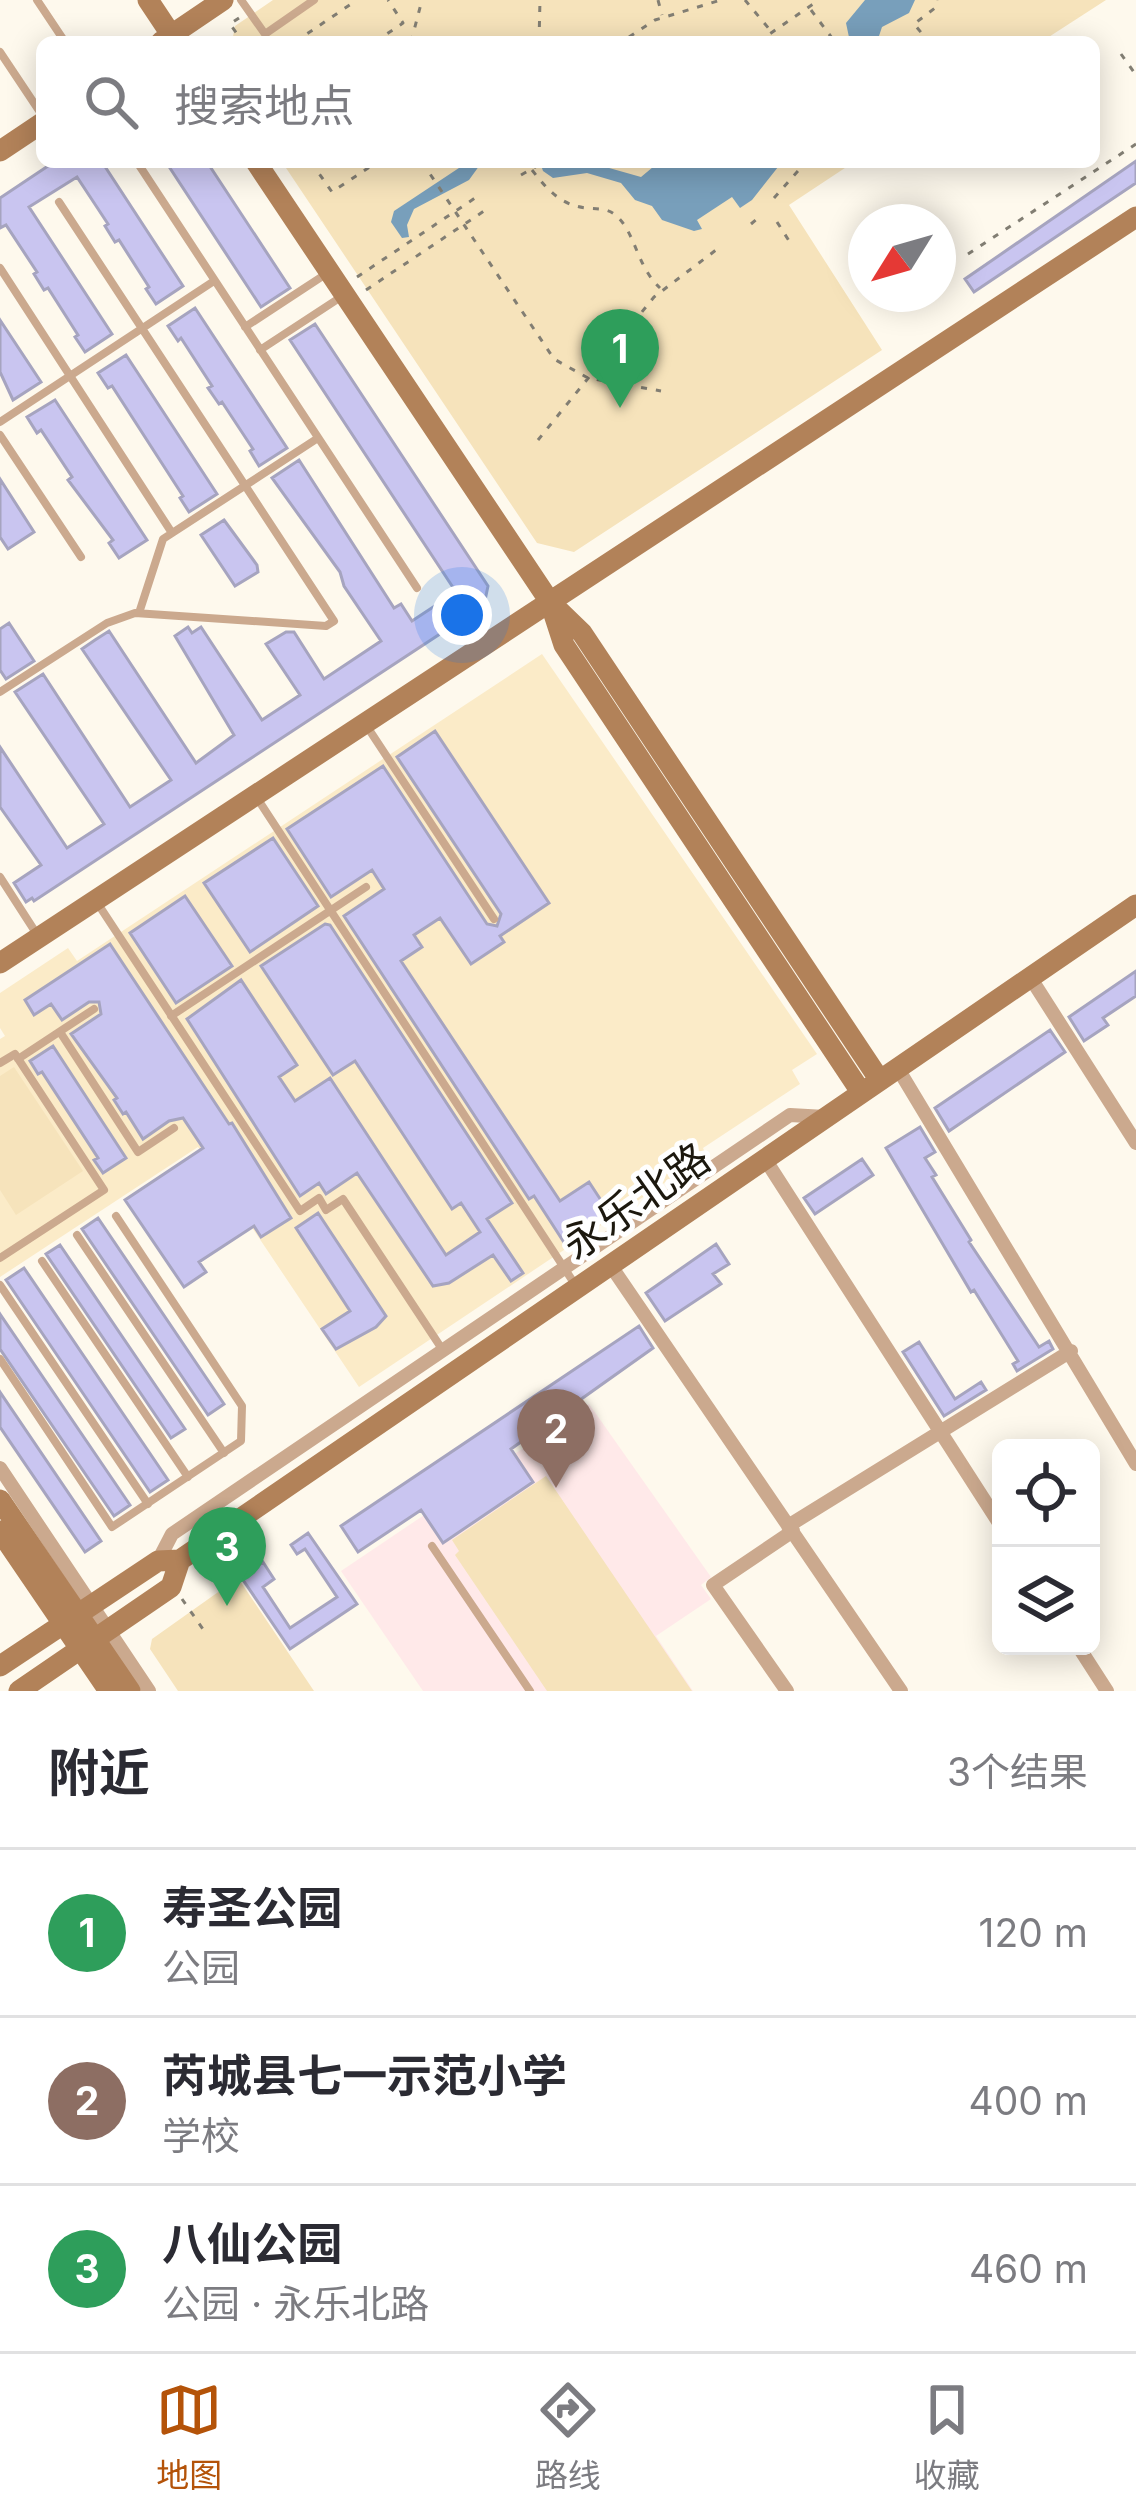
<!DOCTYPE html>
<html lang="zh">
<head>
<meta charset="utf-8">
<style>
	:root { --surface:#fff; --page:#f7f7f7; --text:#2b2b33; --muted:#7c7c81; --line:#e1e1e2; --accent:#b45309 }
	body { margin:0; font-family:Inter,"Noto Sans SC",sans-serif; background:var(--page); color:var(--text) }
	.controls { position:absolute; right:36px; bottom:36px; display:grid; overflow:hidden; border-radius:18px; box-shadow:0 6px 30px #0003 }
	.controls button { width:108px; height:108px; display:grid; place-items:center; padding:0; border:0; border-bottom:3px solid var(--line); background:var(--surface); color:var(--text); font:60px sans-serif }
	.compass { position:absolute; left:848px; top:204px; width:108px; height:108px; border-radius:50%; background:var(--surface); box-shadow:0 6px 30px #0003; rotate:233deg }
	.you { position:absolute; left:462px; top:615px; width:42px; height:42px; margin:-30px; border:9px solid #fff; border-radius:50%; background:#1a73e8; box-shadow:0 0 0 18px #1a73e833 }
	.badge { display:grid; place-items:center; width:78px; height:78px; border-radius:50%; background:var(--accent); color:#fff; font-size:39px; font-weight:700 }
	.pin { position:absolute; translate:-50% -99px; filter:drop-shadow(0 3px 6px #0008) }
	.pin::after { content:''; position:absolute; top:63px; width:42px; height:36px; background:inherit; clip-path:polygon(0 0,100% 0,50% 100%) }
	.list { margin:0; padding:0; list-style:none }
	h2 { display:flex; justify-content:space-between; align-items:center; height:156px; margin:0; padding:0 48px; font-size:51px }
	h2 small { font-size:39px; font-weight:400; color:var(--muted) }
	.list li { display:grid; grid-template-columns:78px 1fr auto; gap:36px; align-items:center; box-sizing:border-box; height:168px; padding:0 48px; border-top:3px solid var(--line) }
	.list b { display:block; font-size:45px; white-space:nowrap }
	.list p { margin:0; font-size:39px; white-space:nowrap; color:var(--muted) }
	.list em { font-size:39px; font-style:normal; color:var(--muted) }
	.icon { flex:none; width:66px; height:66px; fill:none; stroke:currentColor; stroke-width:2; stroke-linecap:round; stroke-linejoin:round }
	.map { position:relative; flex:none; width:1136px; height:1691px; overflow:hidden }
	.search { position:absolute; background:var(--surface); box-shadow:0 6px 30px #0003; left:36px; right:36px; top:36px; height:132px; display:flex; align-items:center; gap:30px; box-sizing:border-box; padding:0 42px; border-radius:18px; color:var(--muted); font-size:45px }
	.sheet { height:660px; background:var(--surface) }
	nav { display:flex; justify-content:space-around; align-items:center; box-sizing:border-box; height:168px; border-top:3px solid var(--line); background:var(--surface); font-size:33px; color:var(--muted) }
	nav a { display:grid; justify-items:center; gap:6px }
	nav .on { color:var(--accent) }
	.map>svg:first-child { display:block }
	.built { fill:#fbebc8 }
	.education { fill:#ffe9e9 }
	.green { fill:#f6e3bb }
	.water { fill:#789fbb }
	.building { fill:#c9c5f0; stroke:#a6a4bf; stroke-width:3 }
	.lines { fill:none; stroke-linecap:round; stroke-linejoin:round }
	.path { stroke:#827e73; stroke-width:3; stroke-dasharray:6 9; stroke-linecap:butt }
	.lane { stroke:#cba98e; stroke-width:8 }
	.street { stroke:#cba98e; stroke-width:14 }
	.secondary { stroke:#b28259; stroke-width:21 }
	.labels { text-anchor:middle; stroke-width:10; stroke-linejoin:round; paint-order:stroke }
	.street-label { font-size:42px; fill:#1c180e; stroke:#fff }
</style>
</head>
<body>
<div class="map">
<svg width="1136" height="1691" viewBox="0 0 1136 1691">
	<rect width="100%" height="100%" fill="#fef9ed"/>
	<path class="built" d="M542 654 817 1054 792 1070 800 1084 703 1148 706 1155 359 1387 198 1147 0 1277V1039L5 1036 0 1028V993L68 948 77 961Z"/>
	<path class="education" d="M589 1404 711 1577 701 1585 711 1599 656 1636 693 1691H423L341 1571Z"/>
	<path class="green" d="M273 0H1106L1041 42H232L235 26Z
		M282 162H854L789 205 882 350 574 552 537 543Z
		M14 1067 83 1171 16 1215 0 1190V1076Z
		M546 1476 692 1691H547L455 1555 459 1551 452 1540Z
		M238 1578 314 1691H178L150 1649 152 1639Z"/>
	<path class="water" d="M865 0H915L909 13 882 27 877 42H850L846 23Z
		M468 162H482L469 180 414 209 407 225 409 237 402 238 391 222 394 211Z
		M540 162H588L641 177 659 162H782L752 200 740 208 732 197 697 220 702 229 694 231 662 220 652 206 635 200 621 183 587 173 553 178 543 171Z"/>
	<path class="building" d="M1136 161V183L974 292 965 279Z
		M54 162H102L183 286 156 304 146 289 149 287 119 240 115 242 105 226 108 224 77 177 29 207 112 334 85 352 75 337 78 335 48 288 44 290 34 274 37 272 6 225 0 228V198Z
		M166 162H207L290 288 261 307Z
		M195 308 287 448 259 466 250 451 253 449 222 402 219 404 208 388 212 386 181 338 178 341 168 326Z
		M0 320 41 382 13 400 0 372Z
		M315 324 488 586 484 605 34 901 32 898 26 902 14 883 41 865 0 807V747L67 848 104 824 15 692 43 674 130 807 171 780 82 649 95 640 109 631 196 763 234 735 175 636 188 627 192 633 201 627 262 720 300 695 266 644 286 632H294L324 679 381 641 344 586 340 572 272 478 299 460 394 608 401 604 412 621 456 592 290 340Z
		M126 355 217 494 189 512 180 498 183 496 112 386 108 388 98 373Z
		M55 400 147 540 119 558 109 543 113 540 68 480 72 477 41 430 37 433 27 417Z
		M0 479 34 532 8 549 0 537Z
		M224 520 257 565 258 572 235 586 201 535Z
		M9 623 34 661 6 679 0 670V629Z
		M435 731 549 903 500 936 504 942 471 964 440 918 414 935 422 947 401 961 560 1201 589 1182 610 1214 565 1244 534 1196 529 1199 344 916 384 889 372 870 331 897 287 829 383 766 487 924 497 926 501 914 397 757Z
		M273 838 318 906 250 952 204 883Z
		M185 896 232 966 176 1003 130 933Z
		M325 924 330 925 512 1203 487 1219 523 1273 511 1281 493 1255 449 1283 433 1286 357 1173 326 1194 319 1183 300 1196 187 1019 241 980 297 1065 279 1077 295 1101 330 1078 446 1255 480 1232 461 1203 452 1209 355 1061 333 1075 261 966Z
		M110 944 229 1124 232 1123 291 1218 261 1237 254 1226 199 1262 206 1272 184 1287 125 1200 203 1148 183 1118 169 1121 143 1139 126 1112 123 1114 114 1100 117 1098 71 1034 101 1014 99 1002H89L62 1020 51 1004 34 1015 25 1000Z
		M1136 971V996L1103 1018 1108 1025 1084 1041 1069 1017Z
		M1050 1030 1065 1052 949 1131 935 1108Z
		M53 1046 126 1158 103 1173 94 1160 98 1158 42 1072 38 1074 30 1061Z
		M920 1127 935 1152 925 1158 936 1175 932 1177 971 1240 969 1242 1039 1347 1049 1341 1053 1349 1017 1371 1013 1364 1018 1361 974 1290 971 1292 886 1148Z
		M862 1159 873 1175 815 1214 804 1198Z
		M318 1213 386 1316 376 1327 336 1349 322 1329 350 1311 296 1228Z
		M98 1218 224 1404 208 1415 82 1229Z
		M716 1244 729 1264 713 1274 721 1284 665 1321 646 1293Z
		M60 1245 185 1429 171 1438 46 1254Z
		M24 1268 168 1480 150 1492 6 1280Z
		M0 1314 130 1505 114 1516 0 1349Z
		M639 1326 653 1348 511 1449 533 1482 443 1543 421 1510 358 1552 341 1526Z
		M919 1342 955 1399 981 1382 986 1390 944 1416 903 1352Z
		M0 1392 101 1541 85 1552 0 1427Z
		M308 1533 357 1604 290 1649 241 1577 263 1562 274 1579 263 1587 290 1628 337 1597 305 1549 297 1554 291 1545Z"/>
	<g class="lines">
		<path class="path" d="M658 0 662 15
			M745 0 770 30
			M811 10 835 42
			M239 18 230 24 243 42
			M629 37 655 20 721 0
			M295 42 357 0
			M375 42 403 23 388 0
			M411 42 422 0
			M539 42 540 0
			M758 42 819 0
			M844 42 852 36 856 42
			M861 42 869 36 873 42
			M881 42 887 37 891 42
			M916 42 924 36 914 24 935 8 937 0
			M1010 42 1012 40
			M1121 54 1136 75
			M311 162 332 192 377 162
			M422 162 554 359 588 378 661 391
			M532 170C547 189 560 205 586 208 596 209 606 208 614 214 635 229 636 266 660 288
			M521 175 544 162
			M774 198 806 162
			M777 222 793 247
			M751 224 758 218
			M968 254 1136 144
			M357 277 481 194
			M366 290 490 207
			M538 440 654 297 716 250
			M182 1599 205 1632"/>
		<path class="lane" d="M37 0 65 42
			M241 0 265 34 314 0
			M0 52 42 115
			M137 162 417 588
			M0 268 172 533
			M245 327 329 272
			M260 350 344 295
			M0 422 214 281
			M0 435 81 557
			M139 613 163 539 318 438
			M0 692 107 623 135 613 326 626 334 621 59 202
			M366 725 494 919
			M257 798 574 1283
			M0 877 38 936
			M98 904 300 1211 319 1198 326 1210 343 1199 442 1349
			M171 1016 366 887
			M60 1032 138 1152 174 1128
			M18 1059 94 1009
			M0 1063 15 1054 104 1190 0 1258
			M77 1235 224 1453
			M42 1261 188 1477
			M0 1285 148 1504
			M0 1359 112 1527 241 1441 242 1406 116 1216
			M432 1546 530 1691"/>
		<path class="street" d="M1030 977 1136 1143
			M897 1067 1136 1464
			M765 1159 1001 1526
			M611 1266 901 1691
			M0 1468 149 1691
			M788 1526 1071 1351
			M158 1561 172 1534 790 1115 825 1117
			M1078 1646 1107 1691
			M787 1691 713 1585 793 1531"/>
		<path class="secondary" d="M148 0 176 42
			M161 42 223 0
			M0 151 42 123
			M256 162 550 602 582 633 879 1079
			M552 608 564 645 861 1092
			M0 963 1136 217
			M0 1500 130 1691
			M0 1531 109 1691
			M0 1666 158 1561 180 1560 1136 905
			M19 1691 171 1587 180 1560"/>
	</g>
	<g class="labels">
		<g class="street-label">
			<text transform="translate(636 1201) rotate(-35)" y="15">永乐北路</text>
		</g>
	</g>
</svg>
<div class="controls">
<button><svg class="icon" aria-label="locate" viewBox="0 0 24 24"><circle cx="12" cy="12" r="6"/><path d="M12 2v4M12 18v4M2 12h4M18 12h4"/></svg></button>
<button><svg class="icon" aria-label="layers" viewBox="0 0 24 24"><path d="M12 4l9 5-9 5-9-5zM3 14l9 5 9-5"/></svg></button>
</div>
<svg class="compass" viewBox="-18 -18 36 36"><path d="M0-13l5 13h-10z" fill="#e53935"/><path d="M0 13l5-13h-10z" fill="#7c7c81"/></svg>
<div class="you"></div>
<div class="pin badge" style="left:620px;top:408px;background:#2e9e5b">1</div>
<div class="pin badge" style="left:556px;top:1488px;background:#8d6e63">2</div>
<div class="pin badge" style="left:227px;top:1606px;background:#2e9e5b">3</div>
<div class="search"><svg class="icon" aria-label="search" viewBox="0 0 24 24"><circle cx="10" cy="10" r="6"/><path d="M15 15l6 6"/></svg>搜索地点</div>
</div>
<section class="sheet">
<h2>附近<small>3个结果</small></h2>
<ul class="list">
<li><span class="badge" style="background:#2e9e5b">1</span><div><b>寿圣公园</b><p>公园</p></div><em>120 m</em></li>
<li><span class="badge" style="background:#8d6e63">2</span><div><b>芮城县七一示范小学</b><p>学校</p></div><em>400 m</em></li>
<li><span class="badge" style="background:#2e9e5b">3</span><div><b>八仙公园</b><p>公园 · 永乐北路</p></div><em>460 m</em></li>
</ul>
</section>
<nav>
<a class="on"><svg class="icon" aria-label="map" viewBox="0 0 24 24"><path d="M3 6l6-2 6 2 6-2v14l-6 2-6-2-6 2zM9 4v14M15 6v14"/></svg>地图</a>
<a><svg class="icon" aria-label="directions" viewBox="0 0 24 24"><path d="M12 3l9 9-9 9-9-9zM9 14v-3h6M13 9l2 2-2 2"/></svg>路线</a>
<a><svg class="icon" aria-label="saved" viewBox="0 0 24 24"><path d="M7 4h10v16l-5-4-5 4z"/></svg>收藏</a>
</nav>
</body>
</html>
